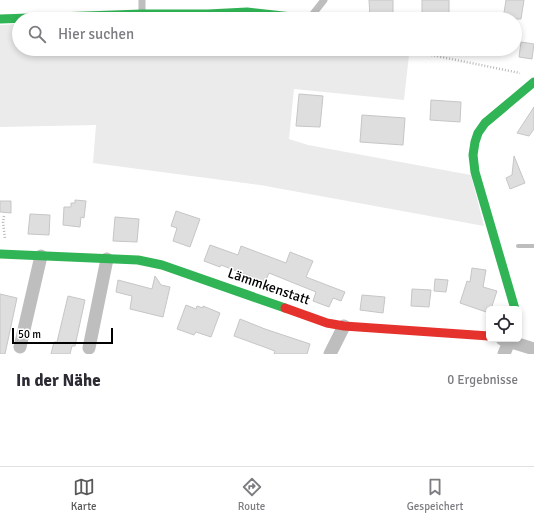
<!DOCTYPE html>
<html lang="de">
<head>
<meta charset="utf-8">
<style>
	:root { --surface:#fff; --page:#f2f2f3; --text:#2b2b33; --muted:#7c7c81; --line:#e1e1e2; --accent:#595959 }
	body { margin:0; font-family:Signika,sans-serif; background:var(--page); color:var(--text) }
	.controls { position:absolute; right:12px; bottom:12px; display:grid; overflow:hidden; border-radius:6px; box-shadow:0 2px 6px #0003 }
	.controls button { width:36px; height:36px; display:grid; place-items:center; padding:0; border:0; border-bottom:1px solid var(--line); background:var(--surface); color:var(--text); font:20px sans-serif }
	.scale { position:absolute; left:12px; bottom:10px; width:101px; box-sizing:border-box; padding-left:4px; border:2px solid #000; border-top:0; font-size:11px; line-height:14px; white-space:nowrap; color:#000; -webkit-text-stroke:3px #fff; paint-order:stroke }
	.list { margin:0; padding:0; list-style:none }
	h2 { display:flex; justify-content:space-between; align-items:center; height:52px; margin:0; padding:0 16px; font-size:17px }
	h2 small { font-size:13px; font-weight:400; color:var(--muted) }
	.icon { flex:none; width:22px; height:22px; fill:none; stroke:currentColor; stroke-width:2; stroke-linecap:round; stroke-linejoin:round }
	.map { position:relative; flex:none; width:534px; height:354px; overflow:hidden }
	.search { position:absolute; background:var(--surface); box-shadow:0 2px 6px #0003; left:12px; right:12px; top:12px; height:44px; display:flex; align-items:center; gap:10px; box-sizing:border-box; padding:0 14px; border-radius:22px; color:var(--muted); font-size:15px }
	.sheet { height:112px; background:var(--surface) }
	nav { display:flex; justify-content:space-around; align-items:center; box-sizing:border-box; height:56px; border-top:1px solid var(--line); background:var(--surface); font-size:11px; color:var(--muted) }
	nav a { display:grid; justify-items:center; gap:2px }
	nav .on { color:var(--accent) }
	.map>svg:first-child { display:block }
	.green { fill:#ebebeb }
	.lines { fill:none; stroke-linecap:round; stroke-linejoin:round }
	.stream { stroke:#bdbdbd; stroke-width:4 }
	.building { fill:#dedede; stroke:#c6c6c6 }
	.path { stroke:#b9b9b9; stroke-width:2.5; stroke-dasharray:1 2; stroke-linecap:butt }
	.lane { stroke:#bebebe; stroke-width:7 }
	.street { stroke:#bebebe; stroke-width:13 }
	.fast { stroke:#30b455; stroke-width:9 }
	.jam { stroke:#e5322d; stroke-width:9 }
	.labels { text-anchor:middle; stroke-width:3; stroke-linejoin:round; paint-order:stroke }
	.street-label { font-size:14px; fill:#000; stroke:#fff }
</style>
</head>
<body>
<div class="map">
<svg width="534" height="354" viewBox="0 0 534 354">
	<rect width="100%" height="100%" fill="#fff"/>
	<path class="green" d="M19 24V49H370L409 55 404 100 294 89 289 139 308 145 471 175 484 226 260 185 93 163 96 125 0 127V25Z"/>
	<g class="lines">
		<path class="stream" d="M518 246H534"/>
	</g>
	<path class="building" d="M369 0H393V17H370Z
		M422 0H449V18H422Z
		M506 0H524L521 19H503Z
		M521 42 534 44 532 59 519 57Z
		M299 94 323 96 320 127 296 126Z
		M431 100 461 102 460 122 430 120Z
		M534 107V129L529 136 517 133Z
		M362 115 405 118 403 145 360 142Z
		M514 156 525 183 510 189 506 178 512 175Z
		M75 200 86 201 84 218 81 217 80 227 63 225 64 207H71V203H75Z
		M0 201H11V213L0 212Z
		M176 211 200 219 190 247 173 241 177 228 171 226Z
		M30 214 50 215 49 235 28 234Z
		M115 217 139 219 137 242 113 241Z
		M210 245 238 255 241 246 286 263 290 252 313 261 306 277 345 292 341 301 333 298 329 307 313 301 316 292 269 273 265 282 221 265 220 267 204 261Z
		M472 268 486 270 483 287 497 291 491 309H489V313L460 303 467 281 470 282Z
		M155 276 161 285 170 287 163 317 130 309 132 296 116 292 118 280 152 289Z
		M435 279 448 280 446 292 434 291Z
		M412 289 431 290 429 307 411 306Z
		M0 294 17 298 5 354H0Z
		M362 295 385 297 383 313 360 310Z
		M68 296 85 300 75 346H72L70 354H51L54 342H57Z
		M186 305 196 309 197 306 203 308V306L220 313 211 337 196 332 194 335 177 329Z
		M240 319 265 329 310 344 307 354H274L275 351 234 336Z"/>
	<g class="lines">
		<path class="path" d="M402 49 520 73
			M4 216 3 222 5 239"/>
		<path class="lane" d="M142 0V14
			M309 19 324 0"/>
		<path class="street" d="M502 339 534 349
			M20 347 41 256
			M89 348 107 259
			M330 354 344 326
			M504 354 510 339"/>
		<path class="fast" d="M0 19 142 14H208L247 12 310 19
			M0 254 138 260 162 265 285 308
			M515 309 475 172 473 155 475 142 478 133 485 123 534 82"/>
		<path class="jam" d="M285 308 327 323 344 326 489 336"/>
	</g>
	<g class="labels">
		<g class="street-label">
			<text transform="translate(269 286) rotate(19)" y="5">Lämmkenstatt</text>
		</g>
	</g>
</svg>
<div class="controls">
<button><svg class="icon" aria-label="locate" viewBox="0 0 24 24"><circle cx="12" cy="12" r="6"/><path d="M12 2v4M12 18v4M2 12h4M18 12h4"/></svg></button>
</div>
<div class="scale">50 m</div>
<div class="search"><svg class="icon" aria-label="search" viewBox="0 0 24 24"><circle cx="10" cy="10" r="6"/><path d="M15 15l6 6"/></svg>Hier suchen</div>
</div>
<section class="sheet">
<h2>In der Nähe<small>0 Ergebnisse</small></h2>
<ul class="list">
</ul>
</section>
<nav>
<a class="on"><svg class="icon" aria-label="map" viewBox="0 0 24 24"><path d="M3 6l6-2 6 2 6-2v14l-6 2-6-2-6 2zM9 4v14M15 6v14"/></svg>Karte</a>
<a><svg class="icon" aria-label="directions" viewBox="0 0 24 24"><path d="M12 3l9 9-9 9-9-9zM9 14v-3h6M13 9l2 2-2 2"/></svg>Route</a>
<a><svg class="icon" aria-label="saved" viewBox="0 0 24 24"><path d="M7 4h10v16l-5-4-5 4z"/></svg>Gespeichert</a>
</nav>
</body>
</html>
